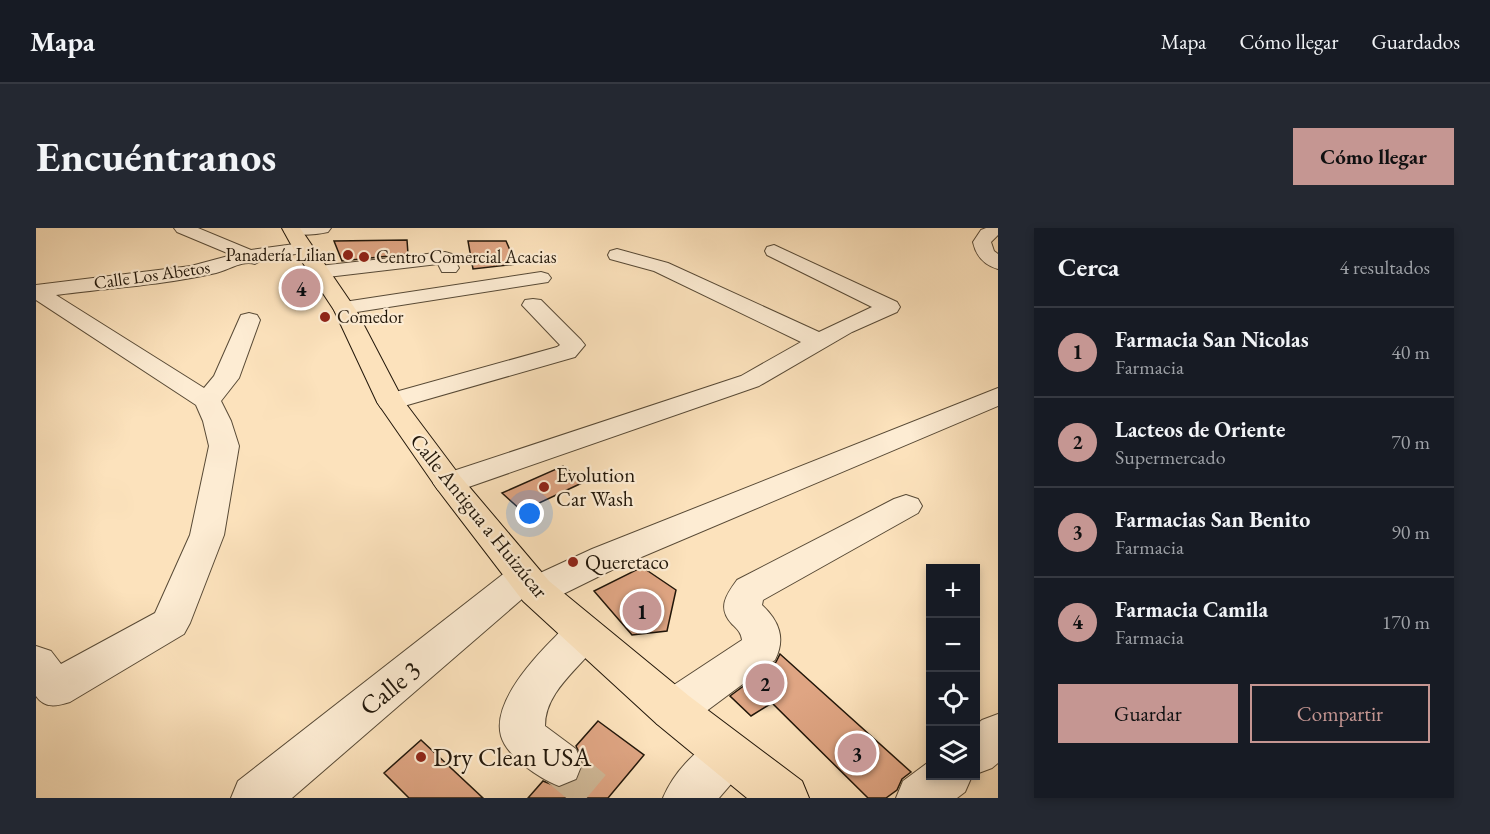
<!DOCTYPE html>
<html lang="es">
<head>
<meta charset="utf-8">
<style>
	:root { --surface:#171b24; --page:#242831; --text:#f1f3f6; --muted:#9ea1a6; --line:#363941; --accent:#c59692 }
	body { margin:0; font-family:"EB Garamond",serif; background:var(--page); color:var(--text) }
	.controls { position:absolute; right:18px; bottom:18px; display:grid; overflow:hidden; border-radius:0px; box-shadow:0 3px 9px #0003 }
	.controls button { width:54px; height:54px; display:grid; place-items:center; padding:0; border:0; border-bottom:2px solid var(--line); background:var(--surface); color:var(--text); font:30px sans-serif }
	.you { position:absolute; left:494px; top:286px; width:21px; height:21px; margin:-15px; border:4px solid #fff; border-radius:50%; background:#1a73e8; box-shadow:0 0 0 9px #1a73e833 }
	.badge { display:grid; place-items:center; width:39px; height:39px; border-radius:50%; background:var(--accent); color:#111; font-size:20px; font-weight:700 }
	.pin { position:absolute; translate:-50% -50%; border:3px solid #fff; box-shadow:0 2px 6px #0006 }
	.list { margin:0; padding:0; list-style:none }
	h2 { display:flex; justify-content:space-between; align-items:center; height:78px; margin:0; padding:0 24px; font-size:26px }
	h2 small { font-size:20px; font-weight:400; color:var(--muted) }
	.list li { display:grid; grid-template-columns:39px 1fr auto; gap:18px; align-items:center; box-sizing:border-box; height:90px; padding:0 24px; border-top:2px solid var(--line) }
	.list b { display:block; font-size:22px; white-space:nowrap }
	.list p { margin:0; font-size:20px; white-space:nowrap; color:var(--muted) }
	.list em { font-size:20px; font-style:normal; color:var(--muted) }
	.actions { display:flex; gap:12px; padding:18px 24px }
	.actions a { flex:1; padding:14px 0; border:2px solid var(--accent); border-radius:0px; text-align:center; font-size:21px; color:var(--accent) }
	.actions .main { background:var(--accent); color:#111 }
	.icon { flex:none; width:33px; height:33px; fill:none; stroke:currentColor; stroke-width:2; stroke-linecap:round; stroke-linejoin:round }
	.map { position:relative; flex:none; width:962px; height:570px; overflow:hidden; border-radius:0px }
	header { display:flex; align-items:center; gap:36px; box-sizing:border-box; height:84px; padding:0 30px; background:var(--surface); border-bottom:2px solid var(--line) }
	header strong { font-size:28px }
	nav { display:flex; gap:33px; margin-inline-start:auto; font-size:21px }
	.intro { display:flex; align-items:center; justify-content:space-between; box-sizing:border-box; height:144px; padding:0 36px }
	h1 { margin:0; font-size:42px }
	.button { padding:15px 27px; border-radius:0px; background:var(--accent); color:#111; font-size:21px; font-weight:700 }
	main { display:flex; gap:36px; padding:0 36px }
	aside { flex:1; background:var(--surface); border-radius:0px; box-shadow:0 3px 9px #0003 }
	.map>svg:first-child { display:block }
	.building { fill:#dfa583; stroke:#22170a; stroke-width:1.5 }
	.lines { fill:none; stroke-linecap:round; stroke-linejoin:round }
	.minor-tunnel { stroke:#d0b998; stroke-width:43; stroke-dasharray:43 22; stroke-linecap:butt }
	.minor-casing { stroke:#584a36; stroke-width:2 }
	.major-casing { stroke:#22170a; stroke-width:2 }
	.minor { fill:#fdecd3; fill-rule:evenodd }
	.major { fill:#fce2bc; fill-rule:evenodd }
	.poi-dot { fill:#8f2418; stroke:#fdecd3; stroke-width:2 }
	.labels { text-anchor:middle; stroke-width:4.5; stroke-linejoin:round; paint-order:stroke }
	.far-poi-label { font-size:18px; fill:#22170a; stroke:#fdecd3; text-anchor:start }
	.far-street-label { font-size:18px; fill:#22170a; stroke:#fdecd3 }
	.poi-label { font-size:21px; fill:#22170a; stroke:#fdecd3; text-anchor:start }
	.street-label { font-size:21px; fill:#22170a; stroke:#fdecd3 }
	.near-street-label { font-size:26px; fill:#22170a; stroke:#fdecd3 }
	.near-poi-label { font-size:26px; fill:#22170a; stroke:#fdecd3; text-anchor:start }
</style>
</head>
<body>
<header>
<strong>Mapa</strong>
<nav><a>Mapa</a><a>Cómo llegar</a><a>Guardados</a></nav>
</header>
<div class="intro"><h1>Encuéntranos</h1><a class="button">Cómo llegar</a></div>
<main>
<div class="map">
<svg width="962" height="570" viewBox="0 0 962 570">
	<rect width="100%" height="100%" fill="#fce2bc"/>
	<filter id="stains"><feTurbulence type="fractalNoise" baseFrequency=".00333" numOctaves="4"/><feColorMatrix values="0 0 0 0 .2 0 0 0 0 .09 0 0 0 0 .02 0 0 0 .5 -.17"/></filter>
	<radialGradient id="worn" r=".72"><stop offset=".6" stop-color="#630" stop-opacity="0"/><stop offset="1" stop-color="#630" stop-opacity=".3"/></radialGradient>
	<path class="building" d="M371 12 372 26 306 33 298 13Z
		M432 13H470L480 36 437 41Z
		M527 238 548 254 486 283 466 265Z
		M606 339 640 362 631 403 596 407 558 363Z
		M744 426 875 544 866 551 861 562 850 570H832L736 475 715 488 694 468 740 434Z
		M562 493 608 527 572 570H492L507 553 524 560 542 552 548 535 540 518Z
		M385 512 447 570H373L348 545Z"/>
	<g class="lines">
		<path class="minor-tunnel" d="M523 536 564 570"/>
		<defs>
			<path id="minor" d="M138 0H162L215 22 266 15 272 16 275 20 272 24 228 31 219 36C206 32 193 42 180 45 128 57 73 60 20 67L168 160 178 148 205 87 213 85 221 87 224 92 203 150 185 173 195 193 203 218 188 307 154 395 148 406 34 474C21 478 9 481 0 468V418L15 423 25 436 119 385 154 307 173 218 167 193 160 177 0 72V57L155 38 196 27 141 4Z
				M247 0H295L292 4C279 7 262 8 249 5Z
				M950 0H962V7L955 14 958 23 962 26V41C948 37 940 28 937 14L945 2Z
				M738 17 861 74 864 79 861 84 816 104 723 158 424 262 413 265 402 262 397 255 402 248 705 148 765 114 618 43 574 31 572 27 574 23 581 21 632 35 783 104 836 79 731 27 729 23 731 19Z
				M409 24 416 26 423 40 420 44H406L402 36 283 50 276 48 273 44 276 40 283 38Z
				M505 44 512 46 515 50 512 54 308 86 300 85 297 80 300 75 308 74Z
				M497 71 505 72 545 112 549 117 539 129 354 182 345 180 341 174 345 168 521 119 524 117 486 77 489 72Z
				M962 160V178L582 339 513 373 500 377 486 371 256 570H195L202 553 475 340 488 336 501 340 504 345 556 321Z
				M870 267 882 271 886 278 882 285 727 372 726 377C743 393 750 410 739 432L653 496 637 501 621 496 615 482 621 468 706 412C705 404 701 401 696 396 681 380 690 367 701 352L858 271Z
				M548 389 562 394 568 405C552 436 509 459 509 498L540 521 546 536 540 551 523 558C504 551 471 529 465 508 456 475 497 431 518 410 523 405 529 397 535 394 538 392 544 391 548 389Z
				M962 486V535L956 540 940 546V497L946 492Z
				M692 505 708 511 715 526 708 541 683 570H627C638 543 665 515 692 505Z
				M894 533V548H936L929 564 921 570H860L867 553Z"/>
			<path id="major" d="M246 0H264L320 82 367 172 424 248 513 353 653 468 766 553 773 570H711L621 496 487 373 402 262 341 174 298 82 257 20Z"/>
		</defs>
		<use href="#minor" class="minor-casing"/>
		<use href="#major" class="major-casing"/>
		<use href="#minor" class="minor"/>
		<use href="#major" class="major"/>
	</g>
	<g class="poi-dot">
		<circle cx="312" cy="27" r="6"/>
		<circle cx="328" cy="29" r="6"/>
		<circle cx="289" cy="89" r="6"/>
		<circle cx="508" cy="259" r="6"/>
		<circle cx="537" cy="334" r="6"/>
		<circle cx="385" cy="529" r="6"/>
	</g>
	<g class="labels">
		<g class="far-poi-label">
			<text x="300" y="33" text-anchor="end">Panadería Lilian</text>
			<text x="340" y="35">Centro Comercial Acacias</text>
			<text x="301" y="95">Comedor</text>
		</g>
		<g class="far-street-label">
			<text transform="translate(116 47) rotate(-8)" y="6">Calle Los Abetos</text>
		</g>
		<g class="poi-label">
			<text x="520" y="254">Evolution<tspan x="520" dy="24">Car Wash</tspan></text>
			<text x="549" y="341">Queretaco</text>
		</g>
		<g class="street-label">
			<text transform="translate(443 288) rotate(51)" y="7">Calle Antigua a Huizúcar</text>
		</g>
		<g class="near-street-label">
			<text transform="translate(354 460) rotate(-39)" y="9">Calle 3</text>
		</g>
		<g class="near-poi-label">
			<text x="397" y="538">Dry Clean USA</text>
		</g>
	</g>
	<rect width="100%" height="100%" filter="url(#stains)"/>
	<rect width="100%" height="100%" fill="url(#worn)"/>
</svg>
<div class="controls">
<button>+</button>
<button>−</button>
<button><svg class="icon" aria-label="locate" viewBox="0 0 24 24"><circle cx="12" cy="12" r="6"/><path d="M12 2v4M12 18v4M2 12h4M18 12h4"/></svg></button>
<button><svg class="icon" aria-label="layers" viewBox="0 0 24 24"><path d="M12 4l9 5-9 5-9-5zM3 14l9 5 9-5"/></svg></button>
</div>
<div class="you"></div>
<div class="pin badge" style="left:606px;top:383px">1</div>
<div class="pin badge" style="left:729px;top:455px">2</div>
<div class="pin badge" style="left:821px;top:525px">3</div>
<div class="pin badge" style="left:265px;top:60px">4</div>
</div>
<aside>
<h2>Cerca<small>4 resultados</small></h2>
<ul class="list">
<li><span class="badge">1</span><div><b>Farmacia San Nicolas</b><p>Farmacia</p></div><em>40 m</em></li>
<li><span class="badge">2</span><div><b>Lacteos de Oriente</b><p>Supermercado</p></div><em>70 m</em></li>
<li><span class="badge">3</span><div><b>Farmacias San Benito</b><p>Farmacia</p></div><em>90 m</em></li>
<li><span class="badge">4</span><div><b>Farmacia Camila</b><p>Farmacia</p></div><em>170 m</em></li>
</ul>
<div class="actions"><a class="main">Guardar</a><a>Compartir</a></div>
</aside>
</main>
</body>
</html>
